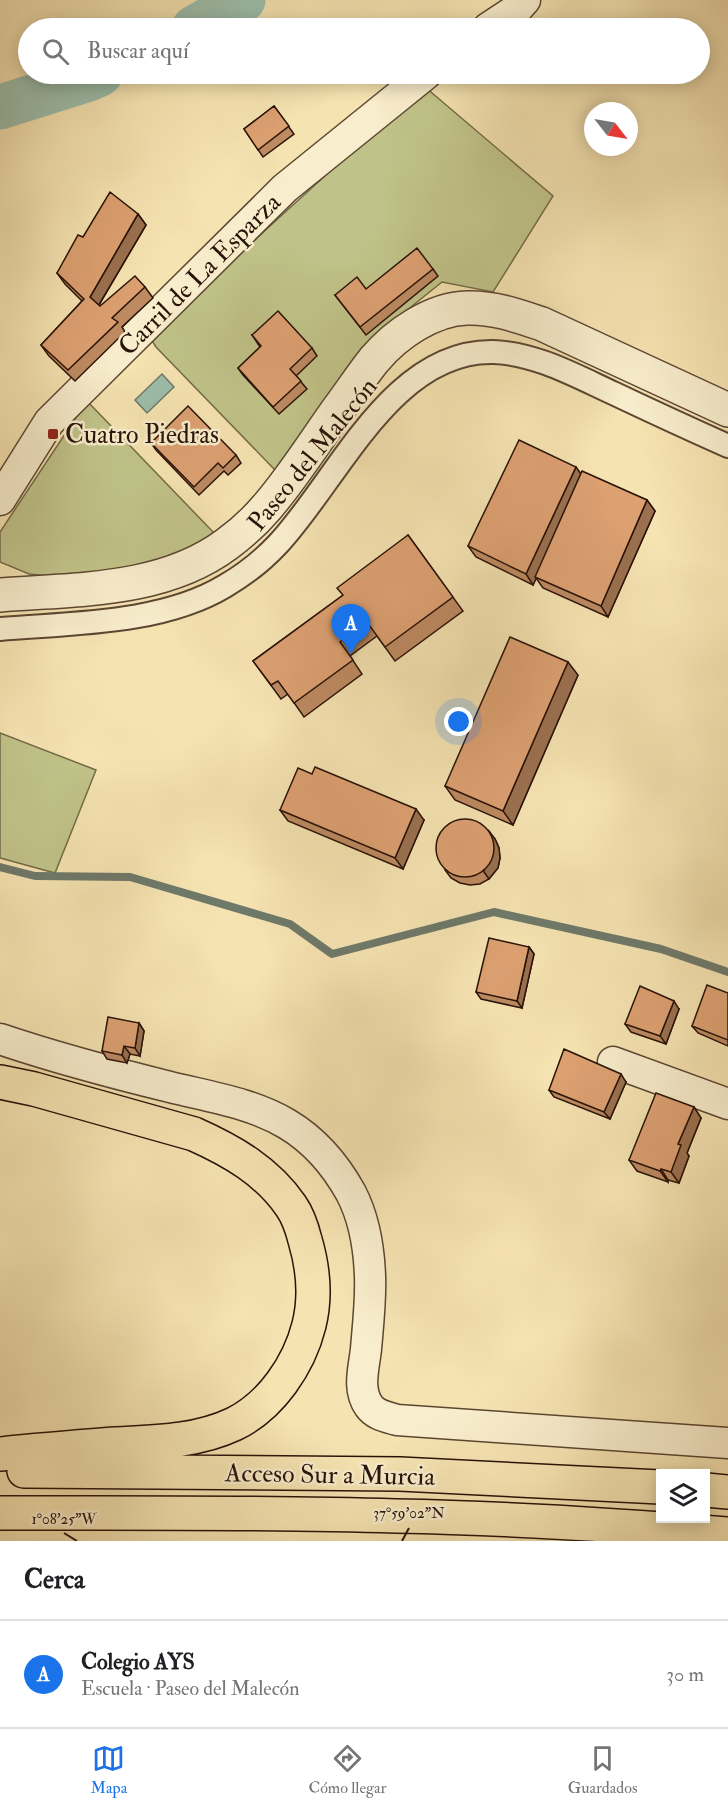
<!DOCTYPE html>
<html lang="es">
<head>
<meta charset="utf-8">
<style>
	:root { --surface:#fff; --page:#f2f2f2; --text:#202124; --muted:#757577; --line:#e0e0e0; --accent:#1a73e8 }
	body { margin:0; font-family:"IM FELL Double Pica",serif; background:var(--page); color:var(--text) }
	.controls { position:absolute; right:18px; bottom:18px; display:grid; overflow:hidden; border-radius:0px; box-shadow:0 3px 15px #0003 }
	.controls button { width:54px; height:54px; display:grid; place-items:center; padding:0; border:0; border-bottom:2px solid var(--line); background:var(--surface); color:var(--text); font:30px sans-serif }
	.compass { position:absolute; left:584px; top:102px; width:54px; height:54px; border-radius:50%; background:var(--surface); box-shadow:0 3px 15px #0003; rotate:121deg }
	.you { position:absolute; left:459px; top:722px; width:21px; height:21px; margin:-15px; border:4px solid #fff; border-radius:50%; background:#1a73e8; box-shadow:0 0 0 9px #1a73e833 }
	.badge { display:grid; place-items:center; width:39px; height:39px; border-radius:50%; background:var(--accent); color:#fff; font-size:20px; font-weight:700 }
	.pin { position:absolute; translate:-50% -50px; filter:drop-shadow(0 2px 3px #0008) }
	.pin::after { content:''; position:absolute; top:32px; width:21px; height:18px; background:inherit; clip-path:polygon(0 0,100% 0,50% 100%) }
	.list { margin:0; padding:0; list-style:none }
	h2 { display:flex; justify-content:space-between; align-items:center; height:78px; margin:0; padding:0 24px; font-size:26px }
	h2 small { font-size:20px; font-weight:400; color:var(--muted) }
	.list li { display:grid; grid-template-columns:39px 1fr auto; gap:18px; align-items:center; box-sizing:border-box; height:108px; padding:0 24px; border-top:2px solid var(--line) }
	.list b { display:block; font-size:22px; white-space:nowrap }
	.list p { margin:0; font-size:20px; white-space:nowrap; color:var(--muted) }
	.list em { font-size:20px; font-style:normal; color:var(--muted) }
	.icon { flex:none; width:33px; height:33px; fill:none; stroke:currentColor; stroke-width:2; stroke-linecap:round; stroke-linejoin:round }
	.map { position:relative; flex:none; width:728px; height:1541px; overflow:hidden }
	.search { position:absolute; background:var(--surface); box-shadow:0 3px 15px #0003; left:18px; right:18px; top:18px; height:66px; display:flex; align-items:center; gap:15px; box-sizing:border-box; padding:0 21px; border-radius:33px; color:var(--muted); font-size:22px }
	.sheet { height:186px; background:var(--surface) }
	nav { display:flex; justify-content:space-around; align-items:center; box-sizing:border-box; height:84px; border-top:2px solid var(--line); background:var(--surface); font-size:16px; color:var(--muted) }
	nav a { display:grid; justify-items:center; gap:3px }
	nav .on { color:var(--accent) }
	.map>svg:first-child { display:block }
	.green { fill:#c0c389; stroke:#746a48; stroke-width:1.5 }
	.water { fill:#9cbeab; stroke:#6e796a; stroke-width:1.5 }
	.lines { fill:none; stroke-linecap:round; stroke-linejoin:round }
	.stream { stroke:#6e796a; stroke-width:8 }
	.river { stroke:#9cbeab; stroke-width:45 }
	.pedestrian-casing { stroke:#5c4632; stroke-width:26 }
	.minor-casing { stroke:#5c4632; stroke-width:33 }
	.tertiary-casing { stroke:#5c4632; stroke-width:36 }
	.motorway-casing { stroke:#291208; stroke-width:36 }
	.pedestrian { stroke:#f8edcc; stroke-width:22 }
	.minor { stroke:#f8edcc; stroke-width:30 }
	.tertiary { stroke:#f8edcc; stroke-width:33 }
	.motorway { stroke:#f5e3b1; stroke-width:33 }
	.wall { fill:#bd8a61; stroke:#291208; stroke-width:1.5 }
	.shaded-wall { fill:#9a704f; stroke:#291208; stroke-width:1.5 }
	.building { fill:#dca071; stroke:#291208; stroke-width:1.5 }
	.ticks { fill:none; stroke:#291208; stroke-width:2 }
	.poi-dot { fill:#8f2418; stroke:#f8edcc; stroke-width:2 }
	.labels { text-anchor:middle; stroke-width:5; stroke-linejoin:round; paint-order:stroke }
	.street-label { font-size:26px; fill:#291208; stroke:#f8edcc }
	.poi-label { font-size:26px; fill:#291208; stroke:#f8edcc; text-anchor:start }
	.ticks-label { font-size:15px; text-anchor:middle; fill:#291208; stroke:#f8edcc; stroke-width:5; stroke-linejoin:round; paint-order:stroke }
</style>
</head>
<body>
<div class="map">
<svg width="728" height="1541" viewBox="0 0 728 1541">
	<rect width="100%" height="100%" fill="#f5e3b1"/>
	<filter id="stains"><feTurbulence type="fractalNoise" baseFrequency=".00333" numOctaves="4"/><feColorMatrix values="0 0 0 0 .2 0 0 0 0 .09 0 0 0 0 .02 0 0 0 .5 -.17"/></filter>
	<radialGradient id="worn" r=".72"><stop offset=".6" stop-color="#630" stop-opacity="0"/><stop offset="1" stop-color="#630" stop-opacity=".3"/></radialGradient>
	<path class="green" d="M425 87 553 196 493 292 442 282 370 340 345 371 275 470 156 347 149 336 372 133Z
		M87 401 215 534 184 551 130 572 68 578 29 574 0 562V532Z
		M0 733 96 770 55 873 0 858Z"/>
	<path class="water" d="M162 374 174 387 147 413 135 400Z"/>
	<g class="lines">
		<path class="stream" d="M0 867 35 876 130 877 290 924 332 954 494 912 661 949 728 972"/>
		<path class="river" d="M194 28 243 0
			M0 107 89 79 100 74"/>
		<defs>
			<path id="pedestrian" d="M0 629C72 623 162 624 225 586 244 575 263 560 278 544 338 480 392 350 493 352 535 353 576 376 613 393 651 411 690 429 728 446"/>
			<path id="minor" d="M488 28 517 9 525 0
				M0 500 49 422 285 188 426 74
				M0 1039C56 1058 113 1073 170 1087 210 1097 252 1103 287 1124 314 1140 336 1166 351 1193 364 1218 369 1248 370 1276 371 1300 368 1325 366 1349 364 1368 357 1389 369 1406 375 1415 387 1417 397 1420L728 1443
				M613 1062 728 1104"/>
			<path id="tertiary" d="M0 595C76 589 163 592 227 544 242 533 256 520 267 507 293 477 316 440 339 408 351 392 362 375 374 360 396 334 432 309 467 308 493 307 518 316 542 324L728 410"/>
			<path id="motorway" d="M0 1082 34 1089 194 1134C232 1151 267 1171 291 1206 298 1216 302 1228 305 1240 313 1267 316 1297 309 1325 299 1365 271 1406 234 1424 196 1442 154 1442 114 1444 76 1447 38 1450 0 1454
				M24 1471 400 1474 660 1487
				M706 1490 728 1492
				M0 1513C132 1513 264 1512 396 1516 507 1518 618 1525 728 1534"/>
		</defs>
		<use href="#pedestrian" class="pedestrian-casing"/>
		<use href="#minor" class="minor-casing"/>
		<use href="#tertiary" class="tertiary-casing"/>
		<use href="#motorway" class="motorway-casing"/>
		<use href="#pedestrian" class="pedestrian"/>
		<use href="#minor" class="minor"/>
		<use href="#tertiary" class="tertiary"/>
		<use href="#motorway" class="motorway"/>
	</g>
	<path class="wall" d="M274 106 294 134 263 157 244 129Z
		M138 214 146 225 99 305 100 306 145 287 153 298 122 327 125 332 75 381 49 356 41 345 82 301 65 284 57 273 83 237Z
		M433 269 438 276 366 335 335 295 366 289Z
		M252 335 312 348 317 356 296 376 307 389 279 414 243 375 238 368 260 347Z
		M151 443 236 455 241 463 228 475 224 471 199 495 156 450Z
		M581 474 647 500 655 511 608 617 543 588 536 578 533 585 476 557 468 546Z
		M408 535 463 611 395 661 377 636 350 656 362 674 304 717 288 694 281 699 253 661 342 596Z
		M578 675 513 825 455 800 445 786Z
		M280 810 424 820 403 869 288 821Z
		M495 839 499 848 500 858 498 868 489 879 480 884 470 885 460 883 451 878 445 870Z
		M529 947 534 954 522 1008 481 999 476 992Z
		M728 993V1046L698 1033 692 1026Z
		M679 1009 666 1044 631 1032 625 1024Z
		M139 1023 144 1031 140 1056 130 1054 127 1063 107 1059 102 1051Z
		M626 1082 610 1119 554 1097 549 1090Z
		M694 1107 701 1118 687 1153 689 1156 679 1183 668 1180V1182L637 1171 629 1160Z"/>
	<path class="shaded-wall" d="M138 214 146 225 97 308 90 297Z
		M576 467 584 478 533 585 526 574Z
		M647 500 655 511 608 617 601 606Z
		M568 662 578 675 513 825 503 811Z
		M416 809 424 820 403 869 395 858Z
		M489 831 495 839 499 848 500 858 498 868 489 879 484 872Z
		M529 947 534 954 522 1008 517 1001Z
		M674 1001 679 1009 666 1044 660 1036Z
		M139 1023 144 1031 140 1056 135 1048Z
		M124 1046 130 1054 127 1063 122 1055Z
		M621 1074 626 1082 610 1119 604 1112Z
		M694 1107 701 1118 687 1153 689 1156 679 1183 671 1172 678 1144Z
		M661 1169 668 1180V1182L660 1171Z"/>
	<path class="building" d="M274 106 289 126 258 150 244 129Z
		M110 192 138 214 90 297 100 306 135 276 145 287 112 318 118 322 68 370 41 345 84 299 57 273 78 235 83 237Z
		M417 248 433 269 360 327 335 295 357 277 366 289Z
		M278 311 312 348 290 369 301 381 273 407 238 368 261 346 252 335Z
		M188 406 236 455 223 468 218 463 194 487 151 443Z
		M519 440 576 467 526 574 468 546Z
		M582 471 647 500 601 606 535 577Z
		M408 535 453 597 385 647 367 622 340 642 353 660 294 703 278 681 271 685 253 661 343 595 337 588Z
		M510 637 568 662 503 811 445 786Z
		M315 767 416 809 395 858 280 810 298 768 312 774Z
		M436 848a29 29 0 1 1 58 0a29 29 0 1 1-58 0Z
		M489 938 529 947 517 1001 476 992Z
		M707 985 728 993V1040L692 1026Z
		M640 986 674 1001 660 1036 625 1024Z
		M108 1017 139 1023 135 1048 124 1046 122 1055 102 1051Z
		M564 1049 621 1074 604 1112 549 1090Z
		M656 1093 694 1107 678 1144 681 1145 671 1172 661 1169 660 1171 629 1160Z"/>
	<path class="ticks" d="M64 1533 77 1541M402 1541 409 1528"/>
	<rect class="poi-dot" x="47" y="428" width="12" height="12" rx="3"/>
	<g class="labels">
		<g class="street-label">
			<text transform="translate(199 274) rotate(-45)" y="9">Carril de La Esparza</text>
			<text transform="translate(312 454) rotate(-51)" y="9">Paseo del Malecón</text>
			<text transform="translate(330 1474) rotate(1)" y="9">Acceso Sur a Murcia</text>
		</g>
		<g class="poi-label">
			<text x="65" y="443">Cuatro Piedras</text>
		</g>
	</g>
	<g class="ticks-label">
		<text x="409" y="1518">37°59'02"N</text>
		<text x="64" y="1524">1°08'25"W</text>
	</g>
	<rect width="100%" height="100%" filter="url(#stains)"/>
	<rect width="100%" height="100%" fill="url(#worn)"/>
</svg>
<div class="controls">
<button><svg class="icon" aria-label="layers" viewBox="0 0 24 24"><path d="M12 4l9 5-9 5-9-5zM3 14l9 5 9-5"/></svg></button>
</div>
<svg class="compass" viewBox="-18 -18 36 36"><path d="M0-13l5 13h-10z" fill="#e53935"/><path d="M0 13l5-13h-10z" fill="#757577"/></svg>
<div class="you"></div>
<div class="pin badge" style="left:351px;top:654px">A</div>
<div class="search"><svg class="icon" aria-label="search" viewBox="0 0 24 24"><circle cx="10" cy="10" r="6"/><path d="M15 15l6 6"/></svg>Buscar aquí</div>
</div>
<section class="sheet">
<h2>Cerca<small></small></h2>
<ul class="list">
<li><span class="badge">A</span><div><b>Colegio AYS</b><p>Escuela · Paseo del Malecón</p></div><em>30 m</em></li>
</ul>
</section>
<nav>
<a class="on"><svg class="icon" aria-label="map" viewBox="0 0 24 24"><path d="M3 6l6-2 6 2 6-2v14l-6 2-6-2-6 2zM9 4v14M15 6v14"/></svg>Mapa</a>
<a><svg class="icon" aria-label="directions" viewBox="0 0 24 24"><path d="M12 3l9 9-9 9-9-9zM9 14v-3h6M13 9l2 2-2 2"/></svg>Cómo llegar</a>
<a><svg class="icon" aria-label="saved" viewBox="0 0 24 24"><path d="M7 4h10v16l-5-4-5 4z"/></svg>Guardados</a>
</nav>
</body>
</html>
